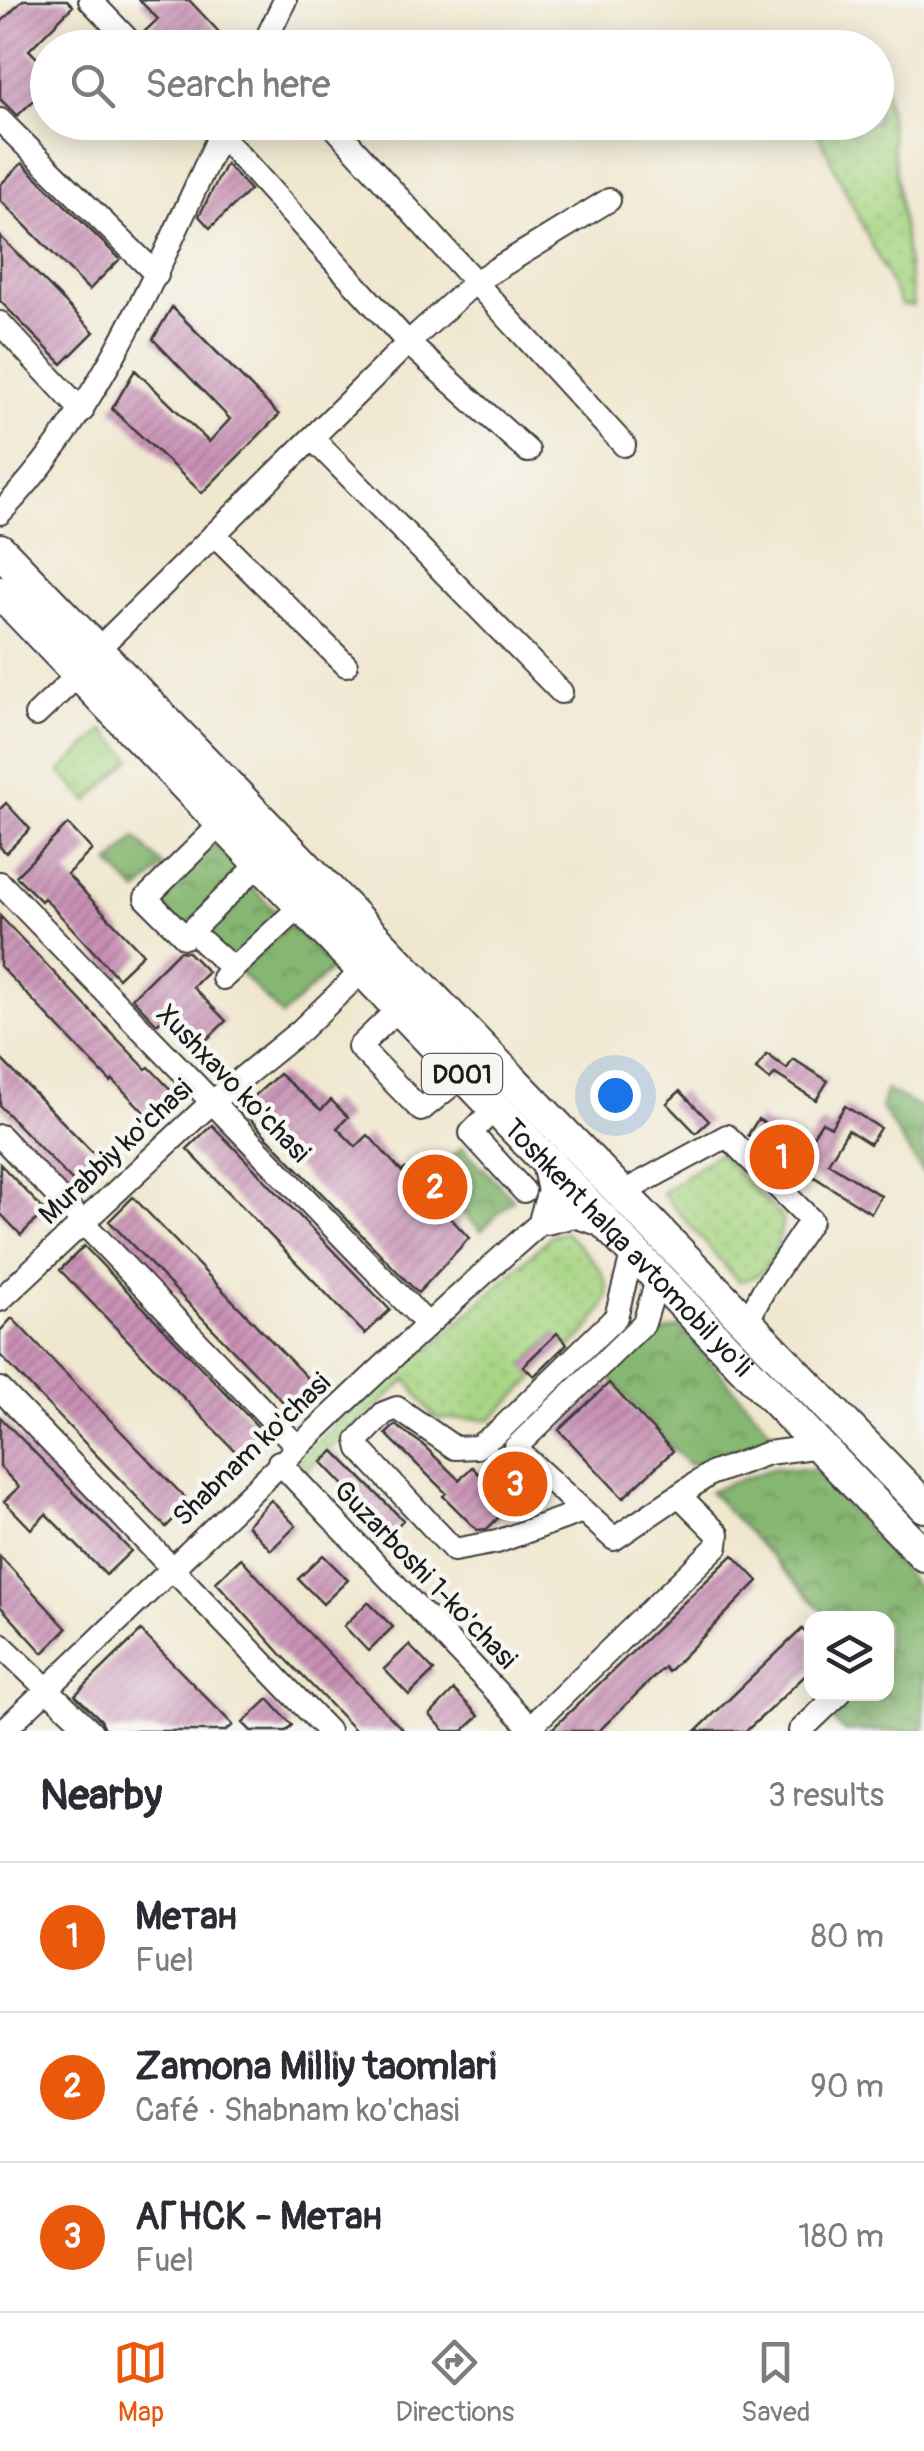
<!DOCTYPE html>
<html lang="en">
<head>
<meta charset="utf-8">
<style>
	:root { --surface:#fff; --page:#f7f7f7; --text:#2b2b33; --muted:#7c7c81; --line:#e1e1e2; --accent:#ea580c }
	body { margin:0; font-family:Pangolin,sans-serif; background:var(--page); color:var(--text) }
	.controls { position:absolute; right:30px; bottom:30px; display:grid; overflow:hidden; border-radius:20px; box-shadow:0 5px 25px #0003 }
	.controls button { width:90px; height:90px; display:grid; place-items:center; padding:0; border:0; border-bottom:2px solid var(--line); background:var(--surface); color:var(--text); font:50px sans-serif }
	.you { position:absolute; left:615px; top:1095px; width:35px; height:35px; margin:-25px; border:8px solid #fff; border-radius:50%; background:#1a73e8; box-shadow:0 0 0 15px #1a73e833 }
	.badge { display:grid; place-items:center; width:65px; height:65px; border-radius:50%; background:var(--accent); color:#fff; font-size:32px; font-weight:700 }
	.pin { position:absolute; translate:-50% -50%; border:5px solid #fff; box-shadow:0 2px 10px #0006 }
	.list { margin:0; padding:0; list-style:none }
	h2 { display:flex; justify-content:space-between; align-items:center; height:130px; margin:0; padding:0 40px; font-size:42px }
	h2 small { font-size:32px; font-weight:400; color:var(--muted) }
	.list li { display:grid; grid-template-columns:65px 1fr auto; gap:30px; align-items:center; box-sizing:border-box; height:150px; padding:0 40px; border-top:2px solid var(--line) }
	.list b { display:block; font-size:38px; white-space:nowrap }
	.list p { margin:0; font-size:32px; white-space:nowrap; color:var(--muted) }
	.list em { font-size:32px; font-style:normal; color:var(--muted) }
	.icon { flex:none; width:55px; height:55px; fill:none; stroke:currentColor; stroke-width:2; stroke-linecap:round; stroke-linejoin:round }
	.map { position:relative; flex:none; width:924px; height:1731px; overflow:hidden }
	.search { position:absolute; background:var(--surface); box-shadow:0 5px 25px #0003; left:30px; right:30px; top:30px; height:110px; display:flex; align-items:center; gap:25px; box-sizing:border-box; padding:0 35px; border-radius:55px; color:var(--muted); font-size:38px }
	.sheet { height:580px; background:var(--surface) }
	nav { display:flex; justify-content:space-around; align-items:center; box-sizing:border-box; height:140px; border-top:2px solid var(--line); background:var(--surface); font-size:28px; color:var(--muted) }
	nav a { display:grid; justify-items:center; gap:5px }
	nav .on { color:var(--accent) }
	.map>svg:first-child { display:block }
	.grass { fill:url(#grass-dots); stroke:#627950; stroke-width:2.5 }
	.forest { fill:url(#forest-crowns); stroke:#516a47; stroke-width:2.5 }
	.building { fill:url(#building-hatch) }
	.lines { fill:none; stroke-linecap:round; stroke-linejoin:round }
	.minor-casing { stroke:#3c3a37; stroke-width:26 }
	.highway-casing { stroke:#3c3a37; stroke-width:36 }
	.minor { stroke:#fff; stroke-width:22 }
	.highway { stroke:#fff; stroke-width:32 }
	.labels { text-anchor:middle; stroke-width:9; stroke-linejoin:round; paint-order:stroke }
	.shield { fill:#f6f6f2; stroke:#5d5d5c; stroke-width:2.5 }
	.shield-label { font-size:25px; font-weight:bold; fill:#1c1c1c }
	.street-label { font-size:28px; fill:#1c1c1c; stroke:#f6f6f2 }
</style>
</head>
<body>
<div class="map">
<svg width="924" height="1731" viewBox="0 0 924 1731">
	<defs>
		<pattern id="grass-dots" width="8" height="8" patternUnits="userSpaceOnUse" patternTransform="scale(2.5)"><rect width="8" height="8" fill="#a8d684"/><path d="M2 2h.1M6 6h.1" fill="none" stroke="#90b771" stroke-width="1.8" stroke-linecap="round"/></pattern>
		<pattern id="forest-crowns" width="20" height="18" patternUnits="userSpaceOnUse" patternTransform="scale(2.5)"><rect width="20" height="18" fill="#86b772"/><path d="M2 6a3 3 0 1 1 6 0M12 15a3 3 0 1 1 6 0" fill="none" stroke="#6d945d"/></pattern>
		<pattern id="building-hatch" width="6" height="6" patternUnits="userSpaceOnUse" patternTransform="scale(2.5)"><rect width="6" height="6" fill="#c991b5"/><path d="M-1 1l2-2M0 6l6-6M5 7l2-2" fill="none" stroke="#a27692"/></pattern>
	</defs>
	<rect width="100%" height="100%" fill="#f6f6f2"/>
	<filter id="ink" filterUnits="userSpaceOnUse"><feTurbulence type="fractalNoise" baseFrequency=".01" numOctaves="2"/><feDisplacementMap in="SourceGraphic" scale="20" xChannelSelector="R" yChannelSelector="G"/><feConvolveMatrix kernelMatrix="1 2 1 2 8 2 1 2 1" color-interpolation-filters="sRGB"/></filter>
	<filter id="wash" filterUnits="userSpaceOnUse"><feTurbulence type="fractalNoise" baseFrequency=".0048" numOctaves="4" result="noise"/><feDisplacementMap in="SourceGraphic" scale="40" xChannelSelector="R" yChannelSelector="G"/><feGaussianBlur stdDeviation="2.25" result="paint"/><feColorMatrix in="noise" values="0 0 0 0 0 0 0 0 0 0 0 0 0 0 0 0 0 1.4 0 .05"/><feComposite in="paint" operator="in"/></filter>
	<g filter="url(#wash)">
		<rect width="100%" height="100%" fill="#f0e7cf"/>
		<path class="grass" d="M885 87 913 306 901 305 817 132 831 123 876 122 877 93Z
			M104 730 132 759 88 801 60 772Z
			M718 1153 783 1218C779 1247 771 1278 738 1281L662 1193Z
			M565 1232C616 1282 625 1293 571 1348L556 1334 524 1365 535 1378 491 1419H435L407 1379 304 1472 295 1463C318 1442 405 1352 429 1350L553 1234Z"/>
		<path class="forest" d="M136 838 164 867 138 892 110 864Z
			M212 842 242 871 185 929 155 900Z
			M250 885 280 916 232 963 202 932Z
			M290 924 332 968 282 1016 240 972Z
			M886 1090 924 1110V1175L881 1108Z
			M462 1147 513 1199 481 1231 430 1179Z
			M680 1327 778 1439 689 1465 609 1377 659 1333Z
			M773 1468 815 1470 924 1595V1731H844L834 1721 861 1694H886V1618H829L709 1491Z"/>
		<g id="blocks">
			<path class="building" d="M23 0H67L73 6 29 50 48 69V87L17 116 0 99V23Z
				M139 0H189L234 48H151L143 33 158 19Z
				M22 163 120 259 89 290 0 200V185Z
				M226 164 250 190 210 228 199 216Z
				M0 236 94 332 62 364 0 301Z
				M172 307 279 415 202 493 112 409 135 370 209 442 230 419 153 339Z
				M6 803 30 829 6 853 0 847V809Z
				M68 824 92 850 67 874 143 954 118 978 44 898 41 901 16 876Z
				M0 916 146 1069 149 1067 173 1092 148 1116 113 1080 111 1082 0 966Z
				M179 951 188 952 208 972 193 987 226 1021 201 1045 169 1012 157 1024 132 998Z
				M767 1054 787 1069 793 1059 828 1081 816 1100 775 1074 770 1080 756 1069Z
				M0 1058 103 1163 78 1187 0 1106Z
				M279 1074 321 1110 331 1100 348 1117 337 1128 356 1147 368 1135 402 1172 405 1169 469 1238 418 1293 240 1109Z
				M680 1091 709 1121 696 1133 667 1103Z
				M845 1106 880 1128 870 1144 848 1130 828 1163 881 1196 871 1213 748 1135 758 1119 805 1148 822 1122 831 1127Z
				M212 1125 390 1310 365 1334 187 1149Z
				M0 1164 45 1211 21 1235 0 1213Z
				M133 1197 311 1382 287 1406 109 1221Z
				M84 1246 262 1431 238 1454 60 1270Z
				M12 1318 190 1503 166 1527 0 1355V1331Z
				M557 1333 567 1344 534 1376 523 1366Z
				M609 1383 673 1451 623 1498 559 1430Z
				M0 1417 131 1551 106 1575 46 1514 31 1529 4 1501 19 1487 0 1467Z
				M395 1425 422 1444 459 1480 472 1467 510 1506 487 1529 477 1530 443 1496 446 1493 386 1434Z
				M334 1451 403 1520 386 1538 350 1504 356 1498 322 1462Z
				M271 1500 296 1526 271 1550 247 1525Z
				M323 1555 348 1580 323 1604 298 1579Z
				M733 1555 758 1581 668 1672 664 1667 599 1731H550Z
				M0 1556 67 1629 43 1653 0 1606Z
				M241 1558 300 1624 404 1731H356L281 1654 216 1582Z
				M368 1602 393 1627 368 1651 344 1626Z
				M802 1629 812 1639V1669L767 1712 746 1731H696Z
				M141 1631 233 1725 226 1731H106L101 1720 75 1695Z
				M409 1645 434 1671 409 1695 384 1669Z
				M454 1690 479 1716 463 1731H445L430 1715Z
				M268 1699 292 1725 286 1731H251L243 1723Z"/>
		</g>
	</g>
	<g filter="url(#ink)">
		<use href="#blocks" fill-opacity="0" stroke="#3c3a37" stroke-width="2.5"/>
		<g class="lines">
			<defs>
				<path id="minor" d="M90 0 136 48
					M262 48 285 0
					M0 120 157 275
					M330 122 475 282 408 343 528 451
					M609 200 475 282 624 445
					M0 323 82 411
					M312 438 561 692
					M0 513C106 404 161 259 225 124
					M214 534 346 665
					M98 649 408 343 209 122
					M36 715 79 674
					M222 823 146 898 185 937 260 863
					M0 883 426 1323
					M203 942 233 969
					M223 978 301 906
					M399 1008 359 1047 421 1110 464 1075
					M495 1108 471 1133 524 1191
					M0 1136 297 1446
					M620 1194 727 1136 811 1220 763 1291 746 1324
					M658 1277 644 1323 515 1448 614 1539 710 1474 768 1453 820 1446
					M0 1300 211 1103 301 1030 363 970
					M0 1389 328 1731
					M279 1462 530 1727
					M583 1511 497 1542 454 1550 360 1449 358 1440 384 1413 397 1408 455 1448 477 1447 498 1432 616 1317 633 1251
					M0 1644 91 1731
					M3 1731C185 1559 359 1382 546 1218
					M526 1731 717 1546 718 1534 680 1496
					M800 1731 839 1694"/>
				<g id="highway">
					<path d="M0 550 924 1506"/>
					<path id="s1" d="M0 592 924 1555"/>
					<path d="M548 1163 554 1191 546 1218 574 1211 603 1220"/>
				</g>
			</defs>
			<use href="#minor" class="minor-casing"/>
			<use href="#highway" class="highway-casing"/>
			<use href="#minor" class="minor"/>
			<use href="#highway" class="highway"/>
		</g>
	</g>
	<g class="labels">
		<rect class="shield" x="422" y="1054" width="80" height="40" rx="8"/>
		<g class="shield-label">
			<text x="462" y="1083">D001</text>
		</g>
		<g class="street-label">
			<text transform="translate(234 1083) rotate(46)" y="10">Xushxavo ko'chasi</text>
			<text transform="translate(115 1151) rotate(-43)" y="10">Murabbiy ko'chasi</text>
			<text dy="10" stroke="none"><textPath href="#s1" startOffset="908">Toshkent halqa avtomobil yo'li</textPath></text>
			<text transform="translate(251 1449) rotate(-44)" y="10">Shabnam ko'chasi</text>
			<text transform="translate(426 1574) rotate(46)" y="10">Guzarboshi 1-ko'chasi</text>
		</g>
	</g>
</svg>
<div class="controls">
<button><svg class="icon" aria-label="layers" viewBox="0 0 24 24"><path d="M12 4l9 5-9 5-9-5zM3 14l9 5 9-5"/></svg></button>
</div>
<div class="you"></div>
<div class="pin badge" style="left:782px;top:1157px">1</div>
<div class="pin badge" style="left:435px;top:1187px">2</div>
<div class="pin badge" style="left:515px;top:1484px">3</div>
<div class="search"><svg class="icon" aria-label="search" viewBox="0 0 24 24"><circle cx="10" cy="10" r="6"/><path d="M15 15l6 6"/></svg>Search here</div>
</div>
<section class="sheet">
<h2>Nearby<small>3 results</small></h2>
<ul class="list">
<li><span class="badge">1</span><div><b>Метан</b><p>Fuel</p></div><em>80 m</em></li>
<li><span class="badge">2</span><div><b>Zamona Milliy taomlari</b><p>Café · Shabnam ko'chasi</p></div><em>90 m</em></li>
<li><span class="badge">3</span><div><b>АГНСК - Метан</b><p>Fuel</p></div><em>180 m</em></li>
</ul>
</section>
<nav>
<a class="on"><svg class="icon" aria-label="map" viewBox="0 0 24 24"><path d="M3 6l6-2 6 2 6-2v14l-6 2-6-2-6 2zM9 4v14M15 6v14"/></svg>Map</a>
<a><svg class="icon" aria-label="directions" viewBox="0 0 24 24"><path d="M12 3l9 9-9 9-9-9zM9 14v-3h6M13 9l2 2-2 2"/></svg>Directions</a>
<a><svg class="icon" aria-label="saved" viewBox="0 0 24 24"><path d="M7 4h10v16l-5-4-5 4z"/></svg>Saved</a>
</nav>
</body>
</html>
